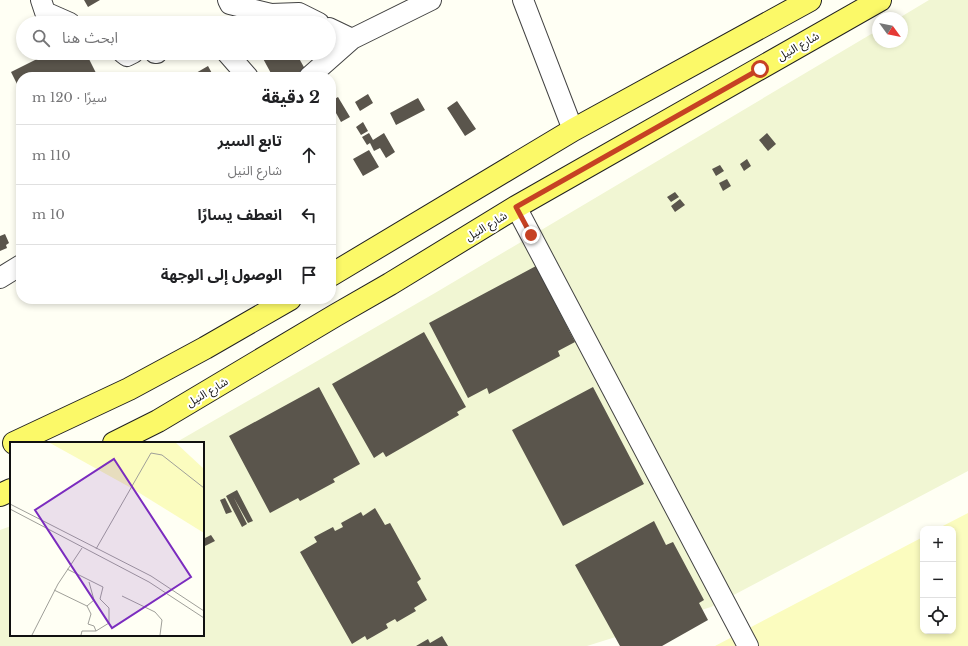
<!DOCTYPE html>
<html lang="ar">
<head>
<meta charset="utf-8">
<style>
	:root { --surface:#fff; --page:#f6f6f6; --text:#202124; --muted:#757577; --line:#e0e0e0 }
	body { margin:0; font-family:"Libre Baskerville","Noto Sans Arabic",serif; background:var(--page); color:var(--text); direction:rtl }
	.controls { position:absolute; right:12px; bottom:12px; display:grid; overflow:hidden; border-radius:8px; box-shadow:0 2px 6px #0003 }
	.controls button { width:36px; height:36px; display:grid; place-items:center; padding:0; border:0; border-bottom:1px solid var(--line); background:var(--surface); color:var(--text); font:20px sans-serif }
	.compass { position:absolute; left:872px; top:12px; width:36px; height:36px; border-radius:50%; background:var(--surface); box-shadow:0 2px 6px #0003; rotate:123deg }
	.stop { position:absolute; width:12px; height:12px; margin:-9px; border:3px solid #c64123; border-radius:50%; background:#fff }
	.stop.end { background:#c64123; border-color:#fff; box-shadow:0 1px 4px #0008 }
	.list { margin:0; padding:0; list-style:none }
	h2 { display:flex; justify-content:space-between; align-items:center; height:52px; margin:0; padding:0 16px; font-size:17px }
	h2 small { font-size:13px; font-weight:400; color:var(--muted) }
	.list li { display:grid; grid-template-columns:26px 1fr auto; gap:12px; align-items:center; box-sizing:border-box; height:60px; padding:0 16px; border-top:1px solid var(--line) }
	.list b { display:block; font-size:15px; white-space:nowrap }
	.list p { margin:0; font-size:13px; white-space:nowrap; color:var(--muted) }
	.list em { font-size:13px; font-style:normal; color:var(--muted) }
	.icon { flex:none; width:22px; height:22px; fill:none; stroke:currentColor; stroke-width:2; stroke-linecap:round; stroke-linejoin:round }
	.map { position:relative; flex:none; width:968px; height:646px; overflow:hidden; direction:ltr }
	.search { position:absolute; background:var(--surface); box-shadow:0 2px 6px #0003; left:16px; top:16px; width:320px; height:44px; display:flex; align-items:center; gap:10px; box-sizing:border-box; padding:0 14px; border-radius:22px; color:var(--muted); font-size:15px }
	.panel { position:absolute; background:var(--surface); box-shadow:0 2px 6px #0003; left:16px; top:72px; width:320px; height:232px; border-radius:16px; direction:rtl }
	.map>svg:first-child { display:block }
	.farmland { fill:#f1f6d3 }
	.sand { fill:#fbfcbf }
	.building { fill:#5a554c }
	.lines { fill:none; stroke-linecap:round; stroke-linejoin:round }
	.minor-casing { stroke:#434343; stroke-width:22 }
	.primary-casing { stroke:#212121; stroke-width:24 }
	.minor { stroke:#fff; stroke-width:20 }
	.primary { stroke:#fbf968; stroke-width:22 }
	.route { stroke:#c64123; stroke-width:5 }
	.labels { text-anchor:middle; stroke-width:4; stroke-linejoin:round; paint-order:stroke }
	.street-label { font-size:11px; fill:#101010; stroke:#fff }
	.inset-road { fill:none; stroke:#9f9f99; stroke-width:1 }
	.view { fill:#7b2cbf; fill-opacity:0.15; stroke:#7b2cbf; stroke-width:2 }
	.inset-edge { fill:none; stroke:#101010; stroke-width:2 }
</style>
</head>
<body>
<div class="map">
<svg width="968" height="646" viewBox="0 0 968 646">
	<rect width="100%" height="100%" fill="#fffff4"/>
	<path class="farmland" d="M929 0H968V471L711 607 587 646H0V530L11 526V635H203V443H175L435 293 878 30V42H902V18H899Z"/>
	<path class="sand" d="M968 513V646H715L923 537V631H953V529H937Z"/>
	<path class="building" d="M84 0H100L88 7Z
		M49 53H86L98 77H21V92L11 72Z
		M260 53H296L305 69 290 77H273Z
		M208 66 214 77H189Z
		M368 94 373 103 360 111 355 102Z
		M338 97 350 117 341 122 331 104V101Z
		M418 98 425 110 396 125 390 113Z
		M457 101 476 129 465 136 447 108Z
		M363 122 368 131 361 135 356 127Z
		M369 133 373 140 384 133 395 152 386 158 380 148 374 151 370 143 367 145 362 137Z
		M767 133 776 144 768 151 759 140Z
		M369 150 379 167 363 176 353 159Z
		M747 159 751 166 744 171 740 164Z
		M720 165 724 171 716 176 712 169Z
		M727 179 731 186 723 191 719 183Z
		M675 192 679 197 671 202 667 197Z
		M680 199 685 205 675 212 671 206Z
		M5 234 9 243 6 245 7 248 0 251V236Z
		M536 266 575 342 558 351 560 356 489 394 487 388 468 398 429 323Z
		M424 332 466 407 457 412 459 415 386 457 383 452 374 458 332 384Z
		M319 387 360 464 333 479 335 482 300 501 298 498 270 513 229 436Z
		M593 387 644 484 563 526 512 430Z
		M237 490 253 521 248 523 234 498 247 524 242 527 226 496Z
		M225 498 232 512 226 514 220 500Z
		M375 508 385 525 390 523 421 579 417 582 427 600 414 608 416 611 397 622 395 619 386 624 388 628 367 640 365 636 352 644 300 552 317 542 314 537 333 527 335 531 343 527 341 523 361 512 363 516Z
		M654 521 666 545 673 542 704 600 699 603 708 620 662 646H620L575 565Z
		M211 535 215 541 203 547V539Z
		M442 636 448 646H416L428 639 430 643Z"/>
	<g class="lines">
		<defs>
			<path id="minor" d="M41 0 45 12 70 23
				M228 0 230 4 271 14 299 13 319 23
				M523 0 573 130
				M329 28 352 39
				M123 53 127 56 133 53
				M155 53H157
				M227 53 248 77
				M309 77 352 39 431 0
				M516 207 748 646
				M0 278 21 265"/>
			<path id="primary" d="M331 275 573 130 810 0
				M14 443 129 389 205 348 290 299
				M114 443 158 421 336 315 390 284 516 207 880 0
				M0 495 11 490"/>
		</defs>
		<use href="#minor" class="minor-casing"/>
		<use href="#primary" class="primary-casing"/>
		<use href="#minor" class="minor"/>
		<use href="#primary" class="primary"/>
	</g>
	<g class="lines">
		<path class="route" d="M531 235 516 207 760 69"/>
	</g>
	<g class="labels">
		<g class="street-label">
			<text transform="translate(798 46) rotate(-30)" y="4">شارع النيل</text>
			<text transform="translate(486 226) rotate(-31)" y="4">شارع النيل</text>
			<text transform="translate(207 392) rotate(-31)" y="4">شارع النيل</text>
		</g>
	</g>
	<g transform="translate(10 442)">
		<rect width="194" height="194" fill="#fffff4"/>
		<path d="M40 1H166L194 27V91L123 47Z" fill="#fbfcbf"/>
		<path class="inset-road" d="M0 62 141 134 194 169M0 67 139 140 194 176M86 107 141 11 152 13 194 46M57 127 93 145 90 157 99 166V181L86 189H72L71 193M79 140 84 158 77 164 81 172 78 182 84 184 86 189M44 148 77 164M112 154 145 170 152 178 150 193M22 193 48 142 72 106"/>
		<path class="view" d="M104 17 181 135 102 186 25 68Z"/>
		<rect width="194" height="194" class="inset-edge"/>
	</g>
</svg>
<div class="controls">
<button>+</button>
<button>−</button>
<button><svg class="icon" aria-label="locate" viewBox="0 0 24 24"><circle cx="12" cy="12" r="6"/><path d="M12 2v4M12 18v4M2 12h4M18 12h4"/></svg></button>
</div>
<svg class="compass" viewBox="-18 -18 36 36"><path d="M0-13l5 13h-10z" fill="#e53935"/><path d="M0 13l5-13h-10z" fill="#757577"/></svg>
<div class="stop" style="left:760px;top:69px"></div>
<div class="stop end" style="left:531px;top:235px"></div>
<div class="search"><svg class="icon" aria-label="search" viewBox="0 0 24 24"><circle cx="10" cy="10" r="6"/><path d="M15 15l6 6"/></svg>ابحث هنا</div>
<section class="panel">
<h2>2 دقيقة<small>سيرًا · 120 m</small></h2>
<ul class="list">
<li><svg class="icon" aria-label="ahead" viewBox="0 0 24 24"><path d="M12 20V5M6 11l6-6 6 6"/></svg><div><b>تابع السير</b><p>شارع النيل</p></div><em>110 m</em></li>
<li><svg class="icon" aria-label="left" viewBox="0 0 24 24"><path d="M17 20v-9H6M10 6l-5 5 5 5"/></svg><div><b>انعطف يسارًا</b></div><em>10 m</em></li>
<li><svg class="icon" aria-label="arrive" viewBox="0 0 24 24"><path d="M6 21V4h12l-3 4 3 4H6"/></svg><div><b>الوصول إلى الوجهة</b></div></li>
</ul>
</section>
</div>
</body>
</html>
